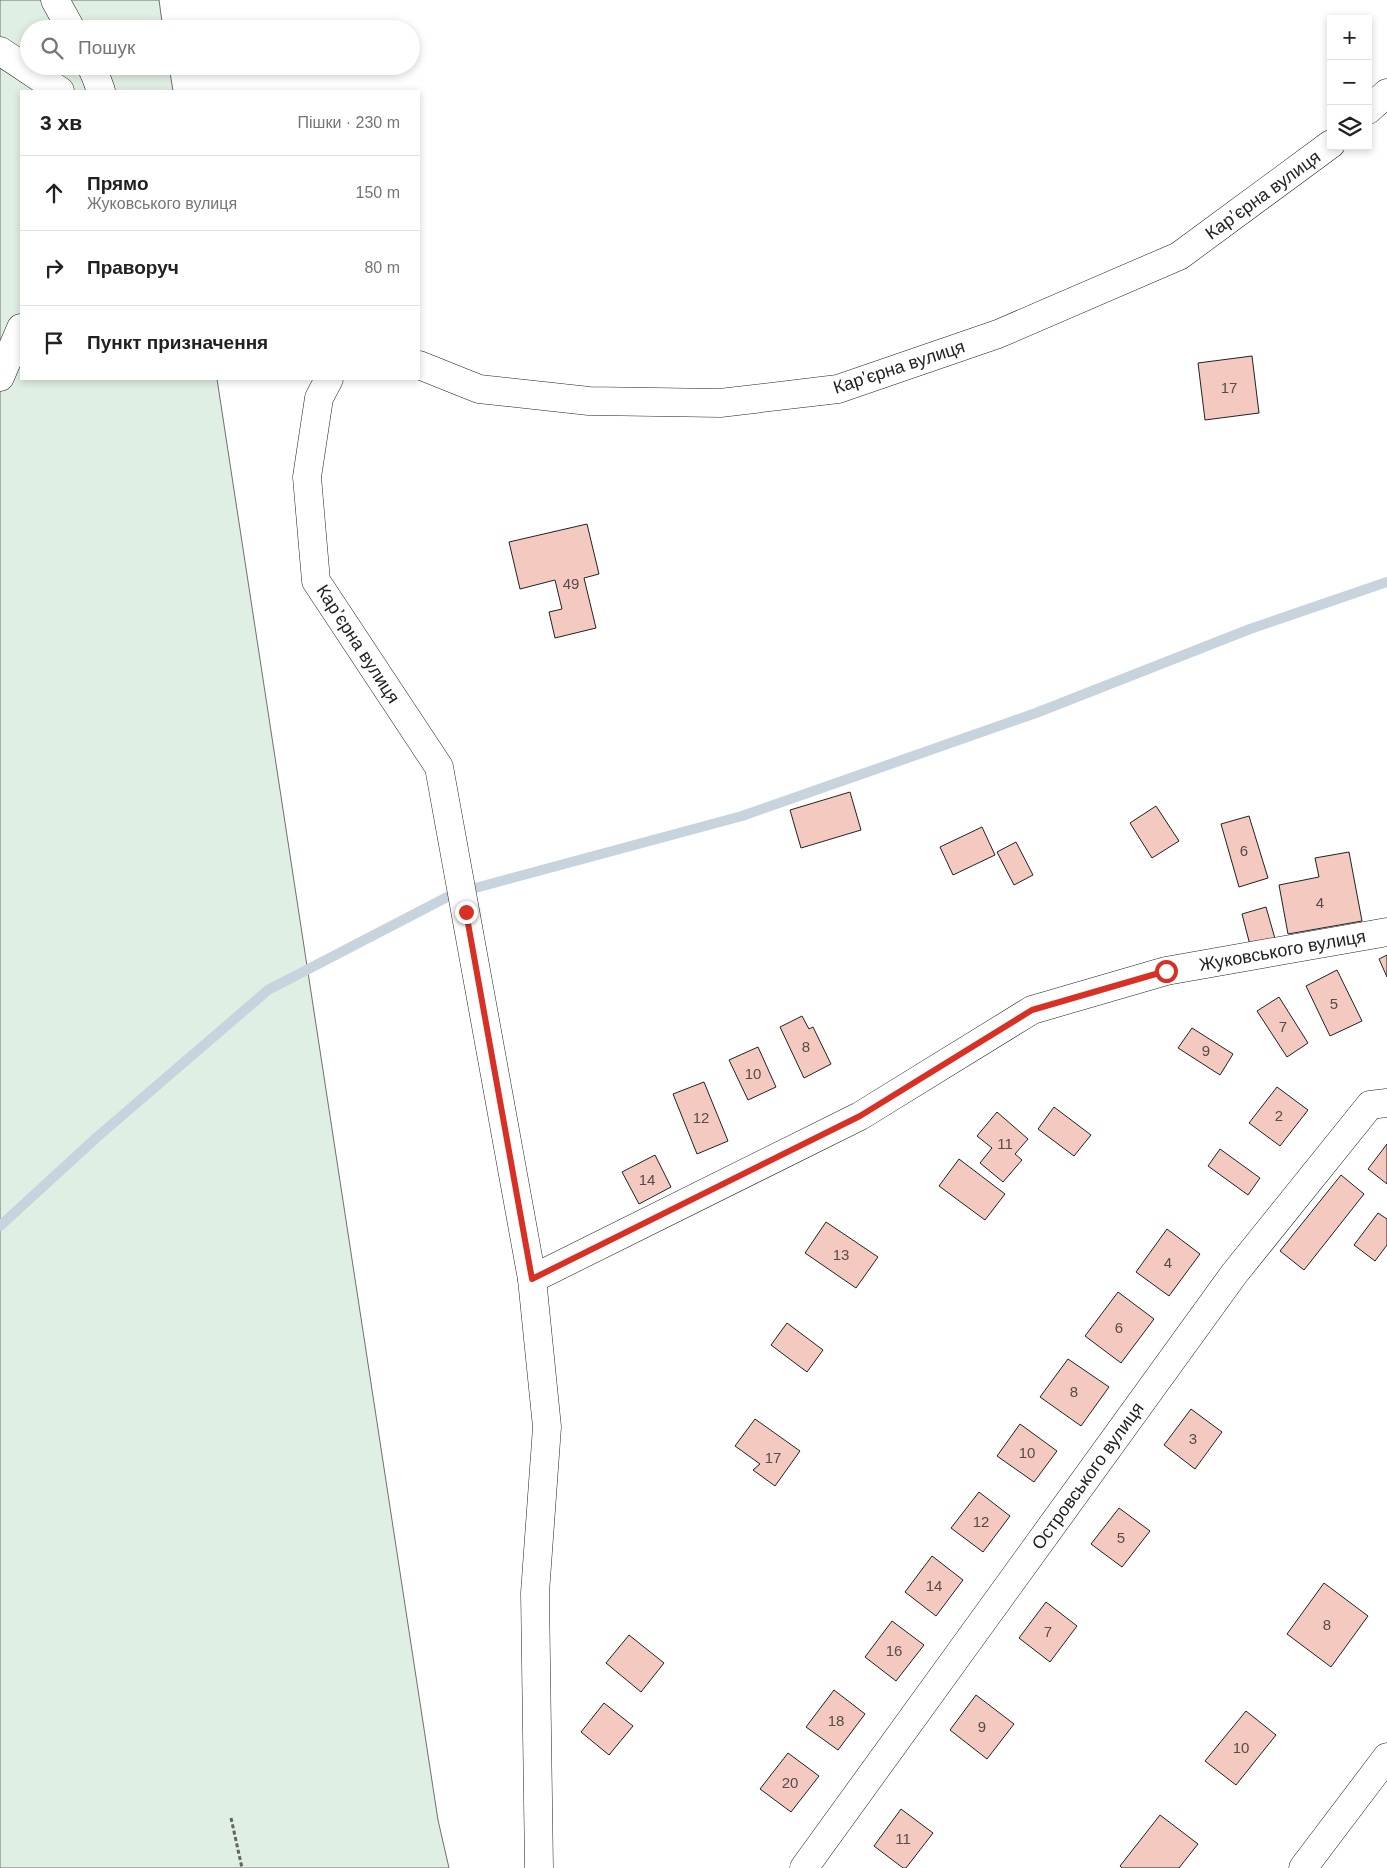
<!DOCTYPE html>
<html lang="uk">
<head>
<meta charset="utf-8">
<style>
	:root { --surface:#fff; --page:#f2f2f2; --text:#202124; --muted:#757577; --line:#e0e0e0 }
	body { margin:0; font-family:Helvetica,sans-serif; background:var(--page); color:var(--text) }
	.controls { position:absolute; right:15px; top:15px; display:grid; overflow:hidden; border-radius:0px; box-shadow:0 2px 8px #0003 }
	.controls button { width:45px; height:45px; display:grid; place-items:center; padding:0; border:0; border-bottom:1px solid var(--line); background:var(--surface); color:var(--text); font:25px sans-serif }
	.stop { position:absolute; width:15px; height:15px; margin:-11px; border:4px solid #d93025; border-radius:50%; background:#fff }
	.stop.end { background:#d93025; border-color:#fff; box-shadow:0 1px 5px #0008 }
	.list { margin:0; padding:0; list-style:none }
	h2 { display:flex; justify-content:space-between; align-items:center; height:65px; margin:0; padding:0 20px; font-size:21px }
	h2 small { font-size:16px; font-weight:400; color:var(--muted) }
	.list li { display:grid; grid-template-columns:32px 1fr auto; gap:15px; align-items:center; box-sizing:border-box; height:75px; padding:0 20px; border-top:1px solid var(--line) }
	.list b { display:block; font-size:19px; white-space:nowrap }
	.list p { margin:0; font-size:16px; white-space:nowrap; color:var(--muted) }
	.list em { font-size:16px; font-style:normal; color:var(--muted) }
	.icon { flex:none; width:28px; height:28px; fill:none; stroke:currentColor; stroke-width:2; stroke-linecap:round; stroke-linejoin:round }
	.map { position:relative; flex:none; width:1387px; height:1868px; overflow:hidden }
	.search { position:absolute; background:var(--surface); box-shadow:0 2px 8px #0003; left:20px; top:20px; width:400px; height:55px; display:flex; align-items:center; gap:12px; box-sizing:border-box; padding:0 18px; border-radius:28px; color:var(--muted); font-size:19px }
	.panel { position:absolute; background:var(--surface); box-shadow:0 2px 8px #0003; left:20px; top:90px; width:400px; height:290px; border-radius:0px }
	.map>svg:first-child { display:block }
	.green { fill:#e0efe3; stroke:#6f6f6f }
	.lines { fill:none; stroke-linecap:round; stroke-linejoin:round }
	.stream { stroke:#c7d3dd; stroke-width:10 }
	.building { fill:#f3c9c0; stroke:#222 }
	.street-casing { stroke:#222; stroke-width:29 }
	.path { stroke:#646464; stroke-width:3; stroke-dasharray:4 2.5; stroke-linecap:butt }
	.street { stroke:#fff; stroke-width:28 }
	.route { stroke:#d93025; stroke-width:6 }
	.labels { text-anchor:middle; stroke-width:4; stroke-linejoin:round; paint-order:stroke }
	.number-label { font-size:15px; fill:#564c4a }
	.street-label { font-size:18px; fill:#222; stroke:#fff }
</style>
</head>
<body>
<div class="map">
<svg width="1387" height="1868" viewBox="0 0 1387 1868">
	<rect width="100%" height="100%" fill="#fff"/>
	<path class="green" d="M0 0H159L163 29H29V66H169L173 91H21V379H217L438 1820 449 1868H0Z"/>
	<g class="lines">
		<path class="stream" d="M0 1226 96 1138 268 990 453 894 742 816 1036 713 1250 629 1387 582"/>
	</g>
	<path class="building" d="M1252 356 1259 413 1205 420 1198 363Z
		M587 524 599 574 584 578 596 628 555 638 549 612 562 609 555 580 520 589 509 542Z
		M850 792 861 830 801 848 790 810Z
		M1156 806 1179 841 1152 858 1130 823Z
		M1249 816 1268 878 1239 887 1221 824Z
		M982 827 995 855 953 875 940 847Z
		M1016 842 1033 875 1014 885 997 852Z
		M1349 852 1362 921 1288 934 1279 885 1319 877 1315 858Z
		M1266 907 1276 942 1251 949 1242 914Z
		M1387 955V977L1379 959Z
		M1337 970 1362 1021 1330 1036 1306 986Z
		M1279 997 1308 1043 1287 1057 1257 1011Z
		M802 1016 809 1029 813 1027 831 1064 804 1078 780 1027Z
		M1192 1028 1233 1054 1220 1075 1178 1048Z
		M758 1047 776 1087 748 1100 729 1060Z
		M704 1082 728 1141 697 1154 673 1094Z
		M1277 1087 1308 1110 1280 1146 1249 1123Z
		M1054 1107 1091 1135 1074 1156 1038 1129Z
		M997 1112 1028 1139 1015 1154 1022 1160 1003 1182 980 1163 992 1148 977 1136Z
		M1387 1144V1184L1368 1169Z
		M1220 1149 1260 1178 1248 1195 1208 1166Z
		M655 1155 671 1187 639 1204 622 1172Z
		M959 1159 1005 1194 985 1220 939 1186Z
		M1341 1175 1364 1194 1304 1270 1280 1251Z
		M1378 1213 1387 1219V1245L1375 1261 1354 1245Z
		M826 1222 878 1257 856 1288 805 1253Z
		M1167 1229 1200 1254 1169 1296 1136 1272Z
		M1118 1292 1154 1319 1121 1363 1085 1336Z
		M787 1323 823 1350 807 1372 771 1345Z
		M1068 1359 1109 1387 1081 1426 1040 1397Z
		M1191 1409 1222 1432 1195 1469 1164 1445Z
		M755 1419 800 1451 775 1486 753 1470 760 1464 735 1446Z
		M1020 1424 1057 1451 1034 1482 997 1456Z
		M979 1492 1010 1516 983 1552 951 1528Z
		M1119 1508 1150 1531 1122 1567 1091 1544Z
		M932 1556 963 1580 936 1616 905 1592Z
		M1324 1583 1368 1616 1331 1667 1287 1634Z
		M1046 1602 1077 1626 1050 1662 1019 1638Z
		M892 1621 924 1645 896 1681 865 1657Z
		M629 1635 664 1663 641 1692 606 1663Z
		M834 1690 865 1714 838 1750 806 1727Z
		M976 1695 1014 1724 987 1759 950 1730Z
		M604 1703 633 1726 609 1755 581 1732Z
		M1246 1711 1276 1735 1236 1785 1205 1761Z
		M788 1753 819 1776 791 1812 760 1789Z
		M901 1809 933 1833 906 1868H903L874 1846Z
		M1160 1815 1198 1844 1179 1868H1122L1120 1866Z"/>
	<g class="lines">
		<defs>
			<g id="street">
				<path d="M55 0 71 29"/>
				<path d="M0 51 60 91"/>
				<path d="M91 66 96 77 101 91"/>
				<path d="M1368 110 1387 93"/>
				<path d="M419 365 479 389 589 401 720 403 838 389 998 334 1179 256 1331 144"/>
				<path d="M0 377 21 328"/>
				<path d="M329 379 319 398 307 477 316 581 439 767 532 1279 547 1427 535 1593 539 1868"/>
				<path id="s1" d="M532 1279 860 1116 1032 1010 1166 971 1387 932"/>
				<path id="s2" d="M804 1868 1234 1274 1370 1105 1387 1103"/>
				<path d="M1303 1868 1387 1757"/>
			</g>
		</defs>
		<use href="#street" class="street-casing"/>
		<path class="path" d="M231 1818 242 1868"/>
		<use href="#street" class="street"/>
	</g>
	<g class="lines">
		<path class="route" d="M466 912 532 1279 860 1116 1032 1010 1166 971"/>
	</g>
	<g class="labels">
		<g class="number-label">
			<text x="1229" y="393">17</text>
			<text x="571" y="589">49</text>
			<text x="1244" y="856">6</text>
			<text x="1320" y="908">4</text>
			<text x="1334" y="1009">5</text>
			<text x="1283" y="1032">7</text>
			<text x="806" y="1052">8</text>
			<text x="1206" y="1056">9</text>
			<text x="753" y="1079">10</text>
			<text x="1279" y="1121">2</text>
			<text x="701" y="1123">12</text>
			<text x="1005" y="1149">11</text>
			<text x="647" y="1185">14</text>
			<text x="841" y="1260">13</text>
			<text x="1168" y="1268">4</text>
			<text x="1119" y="1333">6</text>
			<text x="1074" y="1397">8</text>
			<text x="1193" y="1444">3</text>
			<text x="1027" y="1458">10</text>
			<text x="773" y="1463">17</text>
			<text x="981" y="1527">12</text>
			<text x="1121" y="1543">5</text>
			<text x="934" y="1591">14</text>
			<text x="1327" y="1630">8</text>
			<text x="1048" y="1637">7</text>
			<text x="894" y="1656">16</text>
			<text x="836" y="1726">18</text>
			<text x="982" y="1732">9</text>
			<text x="1241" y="1753">10</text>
			<text x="790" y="1788">20</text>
			<text x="903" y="1844">11</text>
		</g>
		<g class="street-label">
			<text transform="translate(1263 195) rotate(-36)" y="6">Карʼєрна вулиця</text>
			<text transform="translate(899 367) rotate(-18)" y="6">Карʼєрна вулиця</text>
			<text transform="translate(358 644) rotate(57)" y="6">Карʼєрна вулиця</text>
			<text dy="6" stroke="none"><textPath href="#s1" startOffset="826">Жуковського вулиця</textPath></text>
			<text dy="6" stroke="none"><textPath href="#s2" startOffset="484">Островського вулиця</textPath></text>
		</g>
	</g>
</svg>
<div class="controls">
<button>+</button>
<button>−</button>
<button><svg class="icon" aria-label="layers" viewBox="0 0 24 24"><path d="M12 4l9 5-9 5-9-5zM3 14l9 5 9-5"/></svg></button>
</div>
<div class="stop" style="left:1166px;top:971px"></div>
<div class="stop end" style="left:466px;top:912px"></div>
<div class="search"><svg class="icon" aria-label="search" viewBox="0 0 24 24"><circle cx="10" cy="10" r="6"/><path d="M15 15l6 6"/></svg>Пошук</div>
<section class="panel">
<h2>3 хв<small>Пішки · 230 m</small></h2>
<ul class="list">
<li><svg class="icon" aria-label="ahead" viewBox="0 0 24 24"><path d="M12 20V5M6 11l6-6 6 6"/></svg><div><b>Прямо</b><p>Жуковського вулиця</p></div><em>150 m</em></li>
<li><svg class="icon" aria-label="right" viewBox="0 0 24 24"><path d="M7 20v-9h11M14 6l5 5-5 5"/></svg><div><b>Праворуч</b></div><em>80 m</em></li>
<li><svg class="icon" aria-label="arrive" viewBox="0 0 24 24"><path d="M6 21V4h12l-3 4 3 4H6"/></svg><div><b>Пункт призначення</b></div></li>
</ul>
</section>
</div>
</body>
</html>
